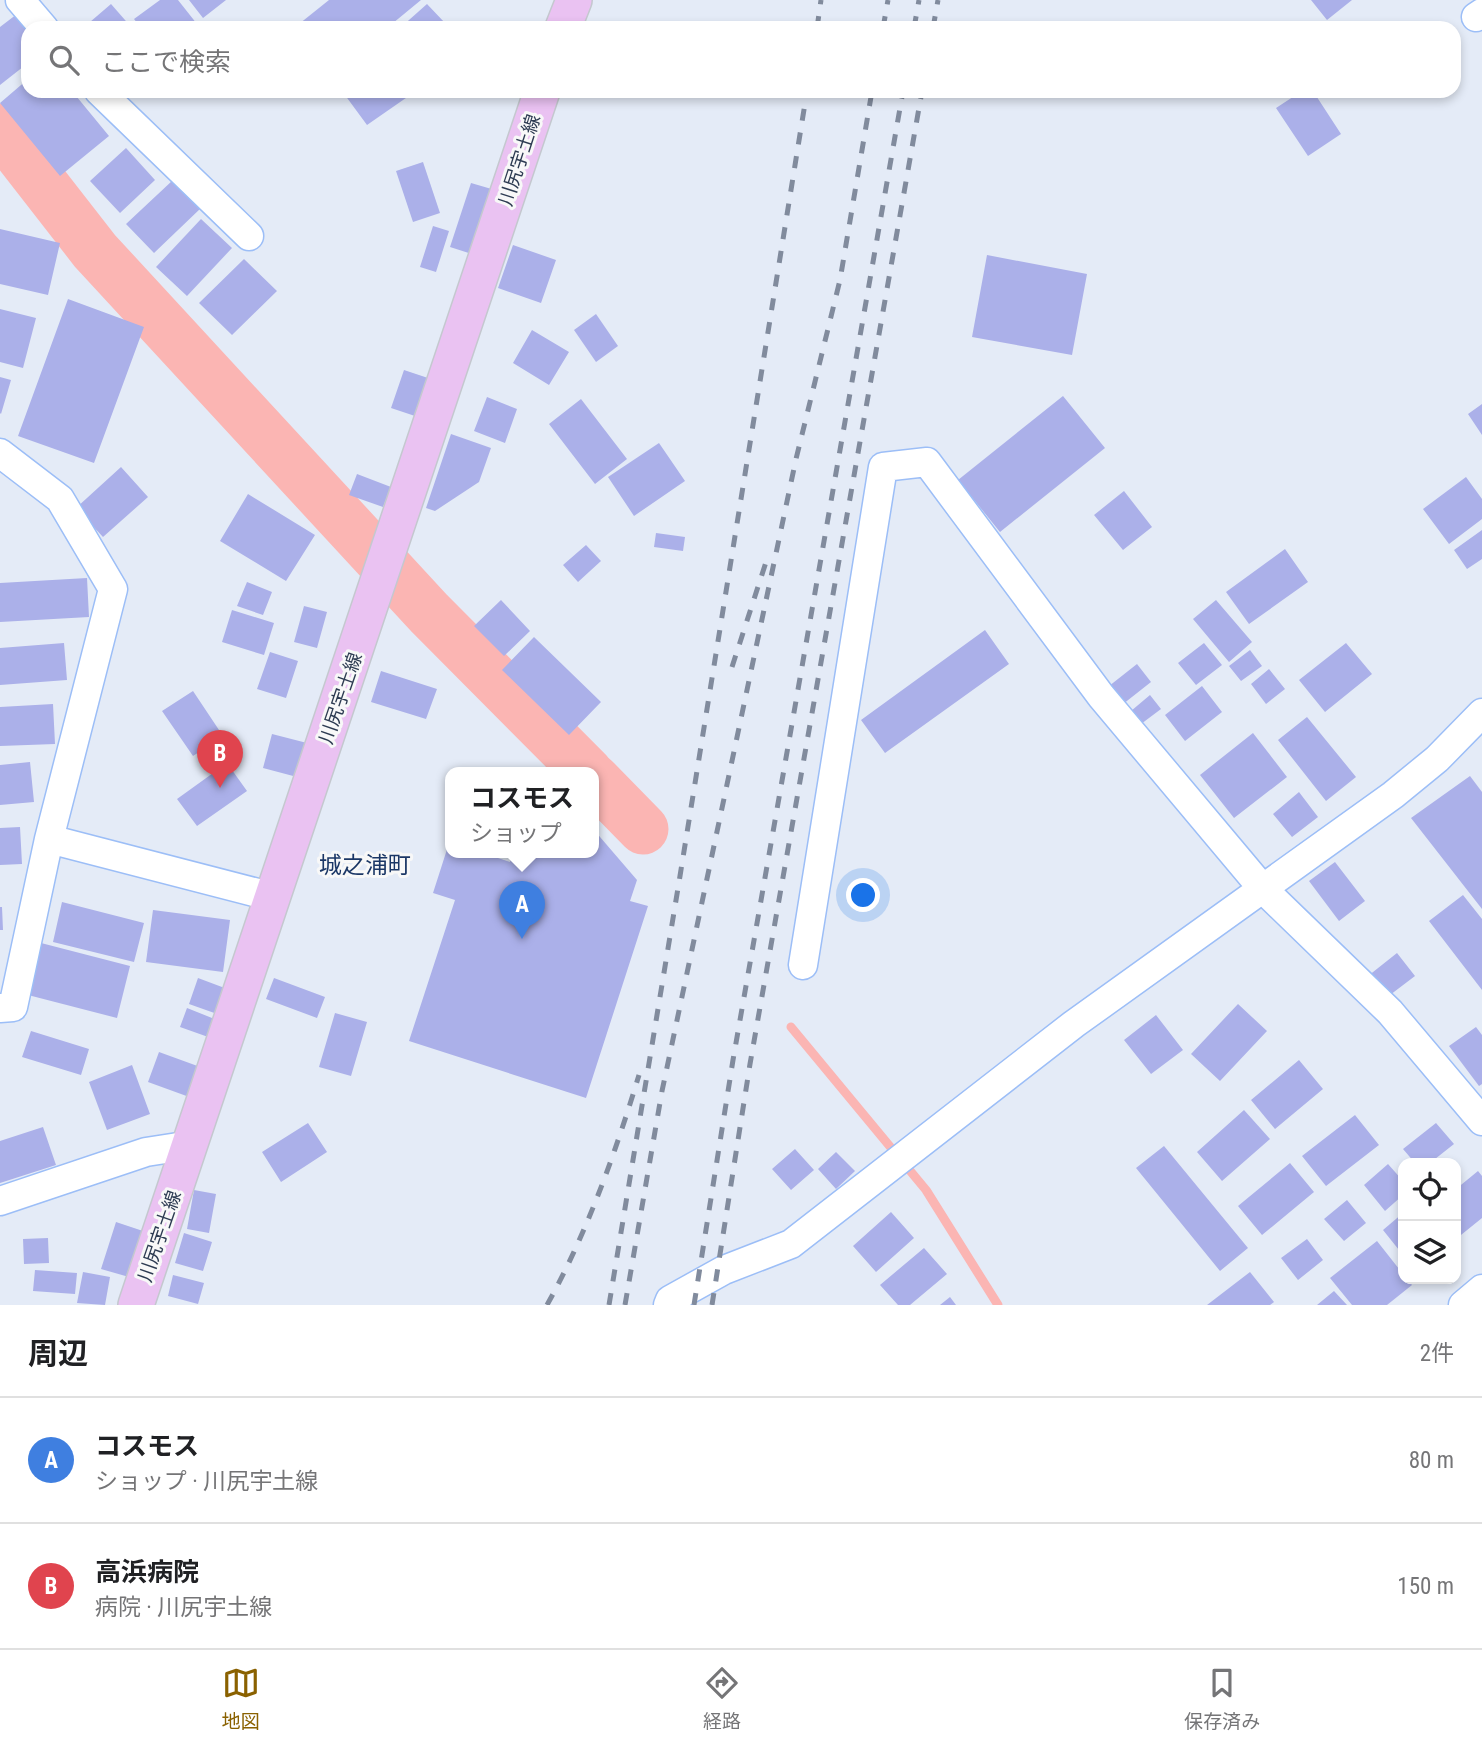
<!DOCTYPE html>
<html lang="ja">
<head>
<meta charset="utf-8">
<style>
	:root { --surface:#fff; --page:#f2f2f2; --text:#202124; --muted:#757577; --line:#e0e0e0; --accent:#8a6100 }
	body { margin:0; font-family:"Roboto Condensed","Noto Sans JP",sans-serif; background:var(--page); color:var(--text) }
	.controls { position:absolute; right:21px; bottom:21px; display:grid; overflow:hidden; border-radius:14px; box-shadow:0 4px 10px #0003 }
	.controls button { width:63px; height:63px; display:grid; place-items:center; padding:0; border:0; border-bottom:2px solid var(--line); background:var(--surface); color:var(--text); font:35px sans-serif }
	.you { position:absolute; left:864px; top:896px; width:24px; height:24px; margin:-18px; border:5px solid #fff; border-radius:50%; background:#1a73e8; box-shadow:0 0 0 10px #1a73e833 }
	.badge { display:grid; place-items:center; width:46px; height:46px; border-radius:50%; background:var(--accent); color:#fff; font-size:23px; font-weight:700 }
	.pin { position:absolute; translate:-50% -58px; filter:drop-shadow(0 2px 4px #0008) }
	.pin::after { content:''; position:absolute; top:37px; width:24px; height:21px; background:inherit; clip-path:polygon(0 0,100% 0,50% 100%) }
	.popup { position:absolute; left:445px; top:767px; width:154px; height:91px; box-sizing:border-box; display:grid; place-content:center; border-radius:14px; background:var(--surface); filter:drop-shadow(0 2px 5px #0005); font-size:23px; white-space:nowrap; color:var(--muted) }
	.popup b { font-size:26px; color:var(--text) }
	.popup::after { content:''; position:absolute; left:50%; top:100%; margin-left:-14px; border:14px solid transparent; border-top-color:var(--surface) }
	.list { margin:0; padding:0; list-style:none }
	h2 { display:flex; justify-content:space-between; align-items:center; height:91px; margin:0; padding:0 28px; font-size:30px }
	h2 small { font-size:23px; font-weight:400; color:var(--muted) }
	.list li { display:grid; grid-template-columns:46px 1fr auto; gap:21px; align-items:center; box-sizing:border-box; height:126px; padding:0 28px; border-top:2px solid var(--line) }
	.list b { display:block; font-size:26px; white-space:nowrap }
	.list p { margin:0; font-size:23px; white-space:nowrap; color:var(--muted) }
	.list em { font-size:23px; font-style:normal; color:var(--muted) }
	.icon { flex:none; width:38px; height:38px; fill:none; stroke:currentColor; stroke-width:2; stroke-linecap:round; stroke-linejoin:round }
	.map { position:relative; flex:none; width:1482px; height:1305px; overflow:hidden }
	.search { position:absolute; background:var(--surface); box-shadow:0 4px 10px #0003; left:21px; right:21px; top:21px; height:77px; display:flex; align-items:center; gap:18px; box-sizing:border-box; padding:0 24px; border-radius:21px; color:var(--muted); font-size:26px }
	.sheet { height:343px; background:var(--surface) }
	nav { display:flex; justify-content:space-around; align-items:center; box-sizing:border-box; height:98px; border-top:2px solid var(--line); background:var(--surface); font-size:19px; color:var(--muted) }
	nav a { display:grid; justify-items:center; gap:4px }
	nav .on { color:var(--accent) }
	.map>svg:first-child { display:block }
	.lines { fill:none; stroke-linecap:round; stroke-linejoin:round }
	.stream { stroke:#fbb5b3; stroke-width:9 }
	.river { stroke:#fbb5b3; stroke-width:51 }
	.building { fill:#abb0e9 }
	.minor-casing { stroke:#9cbef7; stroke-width:31 }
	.major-casing { stroke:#c4c8cf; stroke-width:38 }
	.minor { stroke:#fff; stroke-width:28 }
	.major { stroke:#eac2f2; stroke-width:35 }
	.rail { stroke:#818b9d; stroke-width:5; stroke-dasharray:12 12; stroke-linecap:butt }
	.labels { text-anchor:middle; stroke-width:6; stroke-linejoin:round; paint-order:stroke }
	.street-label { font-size:19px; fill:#2d3b52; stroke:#f8f8f8 }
	.quarter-label { font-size:23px; fill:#1b3766; stroke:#f8f8f8 }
</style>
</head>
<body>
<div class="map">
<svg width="1482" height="1305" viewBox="0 0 1482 1305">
	<rect width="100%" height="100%" fill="#e4ebf7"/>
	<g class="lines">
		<path class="stream" d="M791 1027 926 1190 998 1305"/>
		<path class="river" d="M0 129 95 251 429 613 588 773
			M594 779 643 829"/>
	</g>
	<path class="building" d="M160 0H178L197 24 191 28H141L134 19Z
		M189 0H226L203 18Z
		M329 0H421L387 28H294Z
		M1311 0H1352L1327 20Z
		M111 4 132 28H83Z
		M427 4 445 23 440 28H400Z
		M17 14 28 29V63L0 85V27Z
		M28 79V91H72L109 136 60 176 0 103Z
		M342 91H416L367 125Z
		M1302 91H1313L1341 134 1308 156 1276 108Z
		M126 148 155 180 120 213 90 181Z
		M423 162 440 213 413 222 396 171Z
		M173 180 201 208 154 253 126 224Z
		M471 183 495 190 475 255 450 247Z
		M201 219 232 248 187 296 156 267Z
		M433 226 449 231 436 272 420 267Z
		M0 229 60 243 48 295 0 284Z
		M513 245 556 260 541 303 498 288Z
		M987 255 1087 274 1072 355 972 337Z
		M244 259 277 291 232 335 199 303Z
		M68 299 144 327 94 463 18 436Z
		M0 309 36 318 23 368 0 362Z
		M596 314 618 346 596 362 574 330Z
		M532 330 569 352 549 385 513 363Z
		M404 370 431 379 418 417 391 408Z
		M0 377 11 380 1 414 0 413Z
		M1063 396 1105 448 1000 532 958 480Z
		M487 397 517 409 505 443 474 431Z
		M581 399 627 459 595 484 549 424Z
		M1482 404V435L1468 414Z
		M451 434 491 448 479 482 435 511 426 508Z
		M659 443 685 481 634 516 608 477Z
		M121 467 148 497 103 537 76 508Z
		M357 474 391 487 383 507 349 495Z
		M1466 477 1482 499V519L1449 544 1423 509Z
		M1124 491 1152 527 1123 550 1094 515Z
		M248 494 315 535 286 581 220 541Z
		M1482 530V559L1467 569 1454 550Z
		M656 533 685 537 683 551 654 547Z
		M586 545 601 561 578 582 563 565Z
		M1285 549 1308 582 1249 624 1226 592Z
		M87 578 89 617 0 622V583Z
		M247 582 272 592 263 615 237 606Z
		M501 600 530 631 504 656 474 626Z
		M1216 600 1252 642 1229 662 1193 619Z
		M304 606 327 612 317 648 294 642Z
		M232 610 274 623 264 655 222 642Z
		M985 630 1009 664 885 753 861 720Z
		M534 637 601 702 569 735 502 670Z
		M64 643 67 680 0 685V648Z
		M1204 643 1222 665 1196 685 1178 663Z
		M1346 643 1372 674 1325 712 1299 680Z
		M1250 650 1262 666 1241 681 1229 666Z
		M270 652 298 661 286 698 257 689Z
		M1137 664 1151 682 1118 708 1104 690Z
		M1269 669 1285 689 1266 704 1251 684Z
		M381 671 437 689 426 719 371 702Z
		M1202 686 1222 712 1185 741 1165 715Z
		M193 691 223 736 193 756 162 711Z
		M1150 695 1161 709 1141 724 1131 711Z
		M53 704 55 744 0 746V707Z
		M1307 717 1356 777 1326 801 1278 740Z
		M1253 733 1287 777 1234 818 1200 775Z
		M272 734 307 743 297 777 263 768Z
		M30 762 34 802 0 805V765Z
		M227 763 247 791 197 826 177 799Z
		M1470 776 1482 792V909L1411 818Z
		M1299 792 1318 817 1292 837 1273 814Z
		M20 827 22 864 0 865V828Z
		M594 830 637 880 630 901 648 906 586 1098 409 1041 455 900 433 893 450 840V853H483L510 862 513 853H594Z
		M1335 862 1365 901 1339 921 1309 881Z
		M1463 895 1482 919V990L1429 921Z
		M62 902 144 923 134 962 53 942Z
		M0 907H2L3 930H0Z
		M153 910 230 920 223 972 146 962Z
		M41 943 130 966 117 1018 28 995Z
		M1397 953 1415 976 1386 998 1368 976Z
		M198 978 230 990 220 1015 189 1004Z
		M274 978 325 997 317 1018 266 999Z
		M1238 1004 1267 1031 1220 1081 1191 1054Z
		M187 1008 217 1020 211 1038 180 1027Z
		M335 1013 367 1022 351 1076 319 1067Z
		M1156 1015 1183 1050 1151 1074 1124 1040Z
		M1476 1027 1482 1035V1084L1479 1086 1449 1046Z
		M31 1031 89 1049 81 1075 22 1057Z
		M159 1052 203 1068 192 1098 148 1082Z
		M1299 1060 1323 1089 1275 1129 1251 1100Z
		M132 1065 150 1114 107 1130 89 1082Z
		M1244 1110 1270 1139 1222 1181 1197 1152Z
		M1355 1115 1379 1145 1326 1186 1302 1156Z
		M308 1123 327 1152 281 1182 262 1152Z
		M1436 1123 1454 1144 1430 1163H1415L1403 1149Z
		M43 1127 56 1165 0 1183V1141Z
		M1164 1146 1248 1248 1220 1271 1136 1168Z
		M795 1149 814 1170 791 1190 772 1169Z
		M836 1152 855 1171 836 1189 818 1169Z
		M1290 1163 1314 1192 1262 1235 1238 1206Z
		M1388 1164 1403 1181V1195L1385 1211 1364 1185Z
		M1478 1171 1482 1176V1218L1456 1239V1189Z
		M194 1190 216 1194 209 1233 187 1229Z
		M1347 1200 1366 1223 1344 1241 1324 1219Z
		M891 1212 914 1238 876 1272 853 1246Z
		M1403 1213V1255L1383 1230Z
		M116 1222 143 1231 129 1277 101 1269Z
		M184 1233 212 1242 203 1271 175 1263Z
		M48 1238 49 1263 24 1264 23 1239Z
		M1307 1239 1323 1260 1298 1280 1281 1258Z
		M1377 1241 1403 1274V1279H1407L1412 1285 1387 1305H1352L1330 1278Z
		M924 1248 947 1274 910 1305H898L880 1285Z
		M35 1270 77 1273 75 1294 33 1291Z
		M83 1272 110 1277 105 1305 77 1303Z
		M1250 1272 1274 1302 1270 1305H1207Z
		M173 1275 204 1283 198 1304 168 1296Z
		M1334 1291 1347 1305H1317Z
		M950 1297 956 1305H940Z"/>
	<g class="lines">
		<defs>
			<path id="minor" d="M20 0 44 28
				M1476 17 1482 13
				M99 91 249 236
				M0 453 60 499 113 589 49 839 13 1007 0 1008
				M49 839 273 897
				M803 965 883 467 927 462 1101 696 1263 889 1390 1012 1482 1121
				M0 1201 146 1152 191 1145
				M668 1305 670 1300 724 1270 791 1244 1074 1024 1393 795 1437 759 1482 713
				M1463 1305 1482 1289"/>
			<path id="major" d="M563 28 574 0
				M136 1305 542 91"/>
		</defs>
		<use href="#minor" class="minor-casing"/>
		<use href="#major" class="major-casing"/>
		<use href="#minor" class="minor"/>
		<use href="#major" class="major"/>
		<path class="rail" d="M817 28 821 0
			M883 28 888 0
			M914 28 919 0
			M933 28 938 0
			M732 667 767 559
			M547 1305C587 1233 615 1154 639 1075
			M609 1305 680 876 807 91
			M625 1305 662 1091 796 459 840 280 872 91
			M694 1305 733 1060 903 91
			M712 1305 750 1064 922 91"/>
	</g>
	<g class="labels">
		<g class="street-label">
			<text transform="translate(519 160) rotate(-72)" y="7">川尻宇土線</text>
			<text transform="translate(340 698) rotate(-71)" y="7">川尻宇土線</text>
			<text transform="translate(159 1236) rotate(-71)" y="7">川尻宇土線</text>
		</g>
		<g class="quarter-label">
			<text x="365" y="873">城之浦町</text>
		</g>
	</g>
</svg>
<div class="controls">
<button><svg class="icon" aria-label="locate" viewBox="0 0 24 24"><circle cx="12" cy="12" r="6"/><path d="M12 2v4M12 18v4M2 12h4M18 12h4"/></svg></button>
<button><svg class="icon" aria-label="layers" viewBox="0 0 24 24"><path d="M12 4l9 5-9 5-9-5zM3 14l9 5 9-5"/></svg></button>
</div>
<div class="you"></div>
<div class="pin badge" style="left:522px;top:939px;background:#3f7fe0">A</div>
<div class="popup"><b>コスモス</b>ショップ</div>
<div class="pin badge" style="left:220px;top:788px;background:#e0444e">B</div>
<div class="search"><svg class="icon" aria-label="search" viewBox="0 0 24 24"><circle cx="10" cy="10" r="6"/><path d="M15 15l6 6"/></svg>ここで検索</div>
</div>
<section class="sheet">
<h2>周辺<small>2件</small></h2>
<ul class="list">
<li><span class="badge" style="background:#3f7fe0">A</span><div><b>コスモス</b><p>ショップ · 川尻宇土線</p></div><em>80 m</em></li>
<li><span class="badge" style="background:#e0444e">B</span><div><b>高浜病院</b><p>病院 · 川尻宇土線</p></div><em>150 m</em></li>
</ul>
</section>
<nav>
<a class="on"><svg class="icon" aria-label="map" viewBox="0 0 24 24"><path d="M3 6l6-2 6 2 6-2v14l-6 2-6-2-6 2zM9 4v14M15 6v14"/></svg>地図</a>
<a><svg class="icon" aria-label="directions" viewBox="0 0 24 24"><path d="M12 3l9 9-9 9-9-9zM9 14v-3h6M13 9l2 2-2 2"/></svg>経路</a>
<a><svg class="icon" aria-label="saved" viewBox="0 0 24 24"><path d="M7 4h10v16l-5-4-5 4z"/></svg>保存済み</a>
</nav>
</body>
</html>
